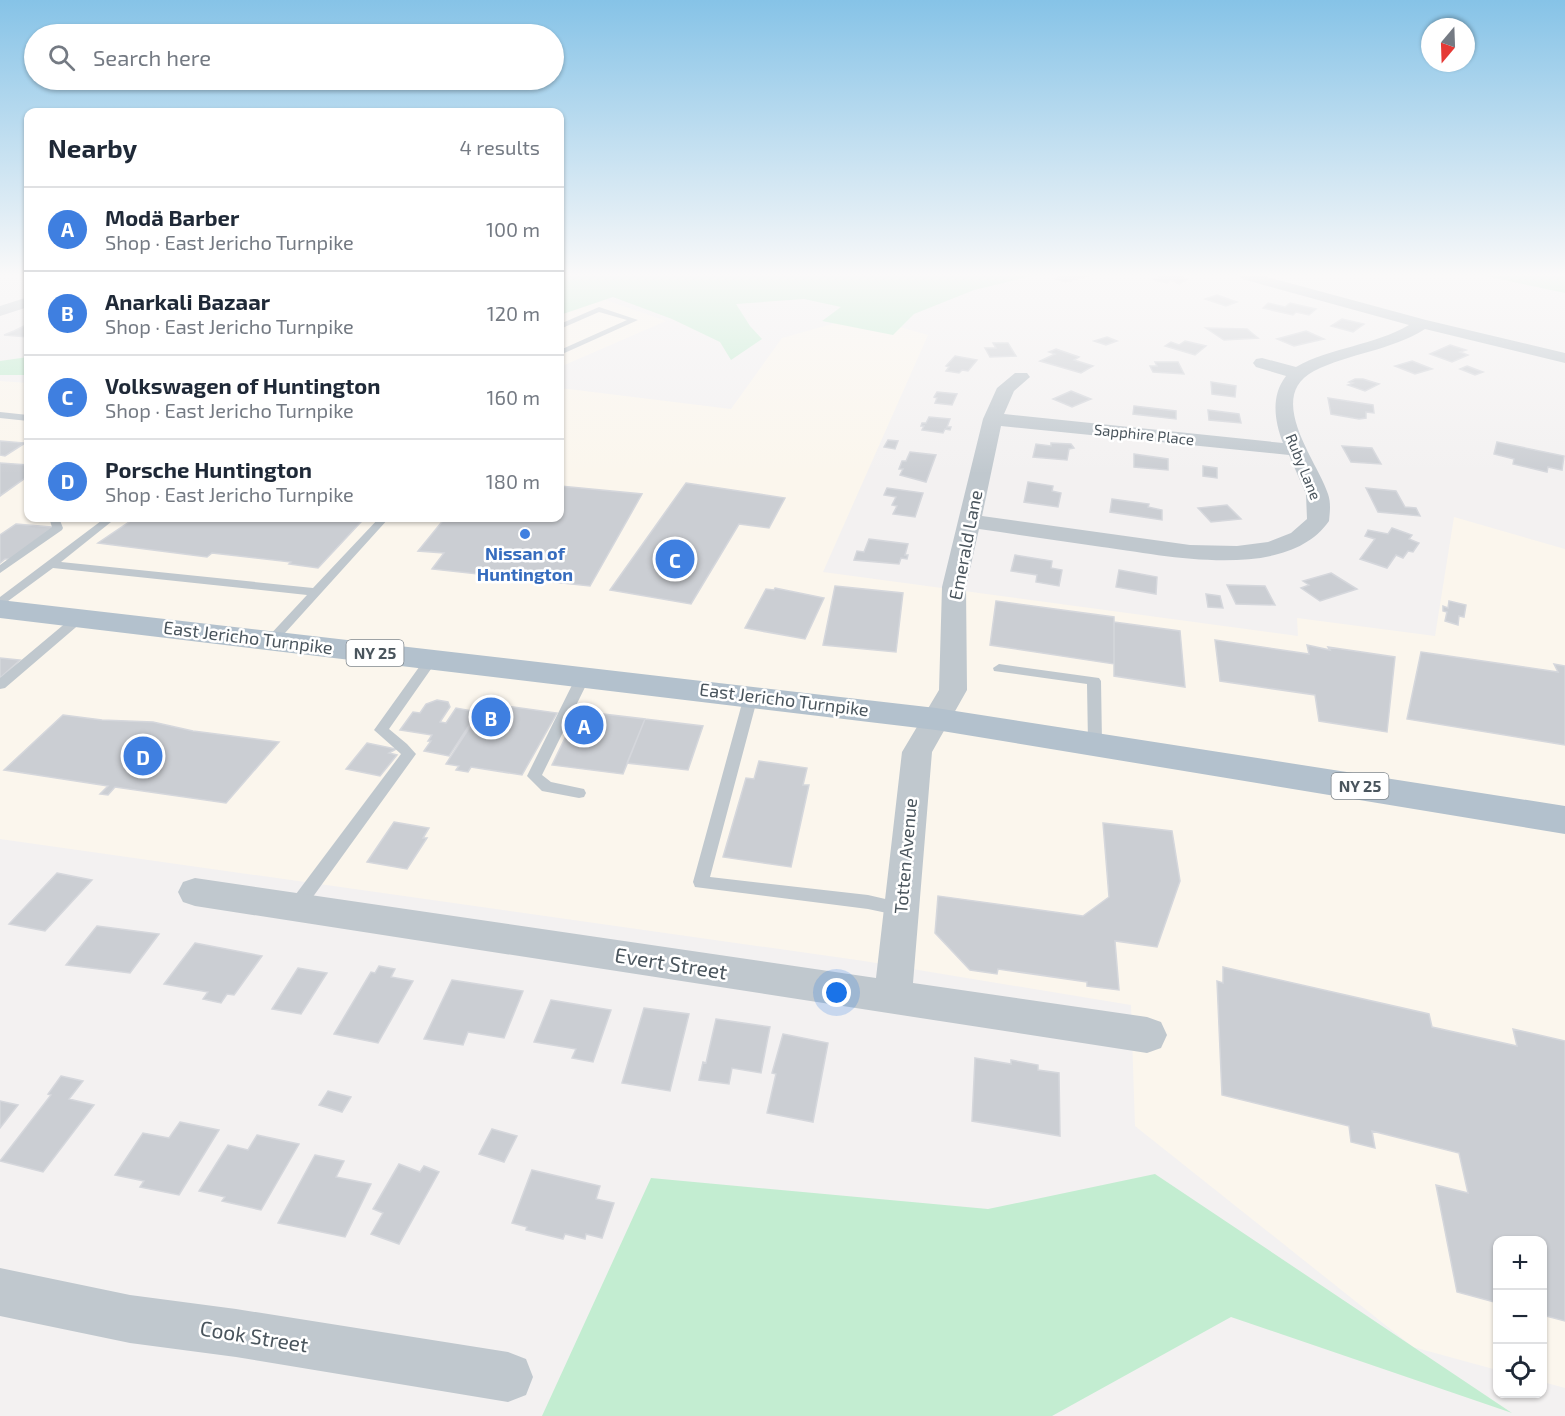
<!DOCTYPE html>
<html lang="en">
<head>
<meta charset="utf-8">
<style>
	:root { --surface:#fff; --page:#f6f6f7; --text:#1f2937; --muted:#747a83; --line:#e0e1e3; --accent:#ea580c }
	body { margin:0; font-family:"Exo 2",sans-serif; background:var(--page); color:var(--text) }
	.controls { position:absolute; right:18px; bottom:18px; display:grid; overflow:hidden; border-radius:12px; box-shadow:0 2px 4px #0004 }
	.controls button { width:54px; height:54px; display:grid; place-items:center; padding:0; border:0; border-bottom:2px solid var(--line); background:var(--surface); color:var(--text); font:30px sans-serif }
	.compass { position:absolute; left:1421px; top:18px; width:54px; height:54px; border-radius:50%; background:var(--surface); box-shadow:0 2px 4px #0004; rotate:199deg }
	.you { position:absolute; left:837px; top:993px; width:21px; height:21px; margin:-15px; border:4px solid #fff; border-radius:50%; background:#1a73e8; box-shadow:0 0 0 9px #1a73e833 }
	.badge { display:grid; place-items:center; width:39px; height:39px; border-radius:50%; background:var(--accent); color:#fff; font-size:20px; font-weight:700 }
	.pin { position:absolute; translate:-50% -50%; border:3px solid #fff; box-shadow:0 2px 6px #0006 }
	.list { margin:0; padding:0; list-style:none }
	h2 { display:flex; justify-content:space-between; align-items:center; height:78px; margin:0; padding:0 24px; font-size:26px }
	h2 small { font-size:20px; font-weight:400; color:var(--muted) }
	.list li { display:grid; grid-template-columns:39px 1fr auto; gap:18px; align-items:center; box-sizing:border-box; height:84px; padding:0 24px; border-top:2px solid var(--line) }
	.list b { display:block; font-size:22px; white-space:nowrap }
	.list p { margin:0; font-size:20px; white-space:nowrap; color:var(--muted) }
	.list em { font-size:20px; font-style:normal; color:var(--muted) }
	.icon { flex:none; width:33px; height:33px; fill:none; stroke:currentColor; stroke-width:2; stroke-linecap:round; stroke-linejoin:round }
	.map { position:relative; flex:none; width:1565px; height:1416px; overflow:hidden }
	.search { position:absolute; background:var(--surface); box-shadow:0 2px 4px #0004; left:24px; top:24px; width:540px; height:66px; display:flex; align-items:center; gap:15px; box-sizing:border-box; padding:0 21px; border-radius:33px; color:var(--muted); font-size:22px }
	.panel { position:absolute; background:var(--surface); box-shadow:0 2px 4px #0004; left:24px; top:108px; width:540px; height:414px; border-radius:12px }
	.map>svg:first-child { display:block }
	.commercial { fill:#fbf6ed }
	.green { fill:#c3edd1 }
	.building { fill:#cbced3; stroke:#d5d7dc; stroke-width:1.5 }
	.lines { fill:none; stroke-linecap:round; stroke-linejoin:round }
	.service { fill:#c0c8ce; fill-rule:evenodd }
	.minor { fill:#c0c8ce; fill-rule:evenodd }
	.primary { fill:#b3c1cd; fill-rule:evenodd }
	.shop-dot { fill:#3f7fe0; stroke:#fff; stroke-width:2 }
	.labels { text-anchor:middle; stroke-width:5; stroke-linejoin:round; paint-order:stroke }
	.far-street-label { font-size:15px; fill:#4a555d; stroke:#fff }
	.shield { fill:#fff; stroke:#80888e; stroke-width:1.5 }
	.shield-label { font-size:16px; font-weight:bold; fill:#4a555d }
	.street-label { font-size:18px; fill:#4a555d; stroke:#fff }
	.shop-label { font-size:18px; font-weight:bold; fill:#366cbe; stroke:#fff }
	.near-street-label { font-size:21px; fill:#4a555d; stroke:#fff }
</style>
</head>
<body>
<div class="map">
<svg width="1565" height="1416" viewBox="0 0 1565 1416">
	<rect width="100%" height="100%" fill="#f3f1f1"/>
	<path class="commercial" d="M600 298 666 321 560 367V313Z
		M861 316 928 335 823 572 1298 636 1297 618 1435 636 1454 517 1565 549V1388L1543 1382 1542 1240H1498L1497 1370 1413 1347 1135 1126 1131 1005 864 961 0 839V381L28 383V518H560V388L731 409 782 338Z"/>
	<path class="green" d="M560 276H1032L974 290 914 314 893 335 822 321 841 307 804 299 736 304 750 326 762 339 731 360 720 342 672 319 613 297 560 315Z
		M1485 276H1565V293Z
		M28 357V375H0V361Z
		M1155 1174 1512 1413 1231 1317 1052 1416H542L651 1178 988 1209Z"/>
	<path class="building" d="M1059 276H1089L1066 282 1055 279Z
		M1162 276H1180L1188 279 1179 284 1171 280 1167 283 1154 280Z
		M1217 295 1237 302 1226 306 1205 299Z
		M1268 303 1285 307 1290 303 1316 309 1309 315 1296 312 1293 315 1263 308Z
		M1342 319 1364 324 1353 332 1331 326Z
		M28 324 27 337 4 335 14 331Z
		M1206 328 1247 329 1258 338 1224 340Z
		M1306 331 1324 339 1294 346 1277 339Z
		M1107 337 1117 341 1106 345 1094 341Z
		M1185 341 1206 346 1195 355 1165 346 1171 342 1179 345Z
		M993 343H1008L1016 356 990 357 985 348H996Z
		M1450 345 1466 350 1460 352 1468 355 1452 362 1430 354Z
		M1056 349 1079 357 1074 360 1093 366 1081 373 1040 361 1055 354 1049 352Z
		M955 356 977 360 968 371 962 370 959 373 946 371 949 367 946 366Z
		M1412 361 1432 369 1415 374 1395 366Z
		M1155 362H1178L1184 374 1153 372 1150 366H1157Z
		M1467 366 1483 372 1475 375 1460 369Z
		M1355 379H1363L1379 384 1365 391 1348 385 1353 383 1349 382Z
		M1211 382 1236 386 1235 397 1212 394Z
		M1071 391 1091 399 1072 407 1053 399Z
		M937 392 957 394 952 405 935 403 937 398 934 397Z
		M1328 398 1373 405 1374 413 1366 412V418L1359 419 1331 414Z
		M1134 406 1176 411V419L1133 414Z
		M1208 410 1239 414 1241 423 1209 420Z
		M929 417 950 419 947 427H951L950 430 945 429 943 433 922 430 924 426H921L922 423H926Z
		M888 440 898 441 895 449 884 447Z
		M0 441 25 443 5 456 0 455Z
		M1497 442 1564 456 1562 470 1548 467 1547 472 1513 464 1514 459 1494 454Z
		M1051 443 1071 444 1074 448 1069 449 1067 460 1033 457 1036 444 1051 446Z
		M1342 446 1372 448 1381 464 1351 462Z
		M910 452 936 455 926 482 900 475 903 469H899L902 461H906Z
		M1134 454 1168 459V470L1134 467Z
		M0 463 28 465V476L0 496Z
		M1203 466 1217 468V478L1203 476Z
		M1028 482 1053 486 1052 491 1061 493 1058 507 1024 502Z
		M686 483 785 498 769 528 739 524 691 604 610 590Z
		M560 486 642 494 590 586 432 569 444 553 418 551 445 518H560Z
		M887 488 923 493 915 517 893 514 897 506 892 505 896 497 884 495Z
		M1366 488 1396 491 1405 507 1416 508 1420 516 1378 512Z
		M1112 499 1149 504 1148 507 1162 510V520L1110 512Z
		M1227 505 1241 519 1211 522 1198 508Z
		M135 518H358L361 522 318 568 289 564 291 562 212 553 207 557 98 543Z
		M16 524 53 527 11 559H5L0 563V535Z
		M1392 528 1412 535 1409 539 1419 543 1413 552 1408 551 1403 558 1396 555 1387 568 1360 559 1375 539 1365 536 1368 530 1388 534Z
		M869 539 908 544 905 555H908L907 559 901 558 899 564 854 560 857 551 864 552Z
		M1015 555 1052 561 1051 568 1062 570 1059 586 1036 582 1037 575 1011 571Z
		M1119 570 1157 577 1156 594 1116 587Z
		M1331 573 1357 589 1320 601 1301 588 1309 585 1303 581Z
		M1227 585 1265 586 1275 605 1236 604Z
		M835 586 903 593 896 652 823 645Z
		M775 588 824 598 805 639 745 628 766 589 774 590Z
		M1206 594 1220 596 1223 608 1208 607Z
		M996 601 1114 617V664L990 645Z
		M1449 601 1466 605 1464 617 1459 616 1458 625 1445 621 1447 612 1443 611V606L1448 608Z
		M1114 622 1180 631 1185 687 1114 676Z
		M1215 640 1309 654 1307 645 1330 650 1328 647 1395 657 1387 732 1319 721 1315 695 1220 681Z
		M1421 652 1558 672 1554 664 1565 666V745L1407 719Z
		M0 658 20 660 0 678Z
		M437 700 448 702 450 707 440 722 446 723 456 708 478 712 449 756 424 751 431 741H428L432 735 400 730 413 712 420 713 426 704Z
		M485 703 557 713 522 775 471 767 468 772 456 770 459 766 446 764Z
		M578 711 645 719 623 774 552 765Z
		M63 715 102 720 153 722 193 731 279 742 226 803 115 787 108 795 100 794 108 786 4 770Z
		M645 719 703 726 688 770 627 763Z
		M367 743 396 749 389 753 397 755 380 776 346 769Z
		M759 761 807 768 803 785H809L791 867 723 857 746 778 754 779Z
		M394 822 429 828 423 838H427L407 869 367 862Z
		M1103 823 1172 831 1180 881 1157 947 1115 941 1119 990 1087 986V982L998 969 997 974 970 970 935 933 938 896 1083 916 1109 897Z
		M57 873 92 880 45 931 9 924Z
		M97 926 159 934 130 973 66 965Z
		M195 943 262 956 234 995 227 994 221 1003 203 999 208 992 164 984Z
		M379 966 395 969 391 977 413 981 378 1043 334 1034 371 972 375 973Z
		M1223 967 1429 1014 1432 1027 1517 1046 1513 1029 1565 1041V1321L1542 1315V1240H1498V1303L1457 1292 1436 1185 1468 1193 1459 1153 1372 1131 1375 1148 1351 1142 1349 1126 1222 1095 1217 981 1223 983Z
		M298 968 327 973 301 1014 272 1009Z
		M452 980 523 991 504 1038 468 1032 463 1045 424 1039Z
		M551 1000 611 1010 593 1062 572 1058 576 1049 534 1042Z
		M644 1008 689 1014 670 1091 622 1083Z
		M716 1019 770 1027 761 1073 732 1068 729 1084 699 1080 703 1062 706 1063Z
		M783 1034 828 1043 813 1122 767 1113 776 1074 772 1073Z
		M975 1058 1011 1064V1060L1038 1065V1070L1059 1073 1060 1136 972 1121Z
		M61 1076 83 1081 69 1099 94 1105 43 1172 0 1161 51 1095 48 1094Z
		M328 1091 351 1097 342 1112 319 1105Z
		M0 1101 18 1105 0 1128Z
		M180 1122 219 1130 179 1195 140 1187 144 1181 115 1175 143 1133 169 1138Z
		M492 1129 517 1136 504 1162 479 1154Z
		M257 1135 299 1144 261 1210 222 1201 225 1197 199 1191 228 1145 248 1150Z
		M315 1155 344 1161 336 1177 371 1184 345 1237 278 1223Z
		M399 1164 420 1172 424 1166 439 1172 399 1244 371 1234 383 1213 373 1209Z
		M532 1170 600 1186 596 1199 614 1203 602 1238 586 1234 585 1239 565 1234 563 1239 526 1230 527 1227 512 1223Z"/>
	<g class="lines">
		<path class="service" d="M599 307 638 320 560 355V350L627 320 599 312 560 329V324Z
			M0 412 28 415V421L0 418Z
			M49 518H59L63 528 62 530 0 573V565L52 527Z
			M105 518H116L61 562 313 588 379 518H389L275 644 271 645 265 641 267 638 307 595 53 568 0 607V597Z
			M78 615 82 616 84 619 82 622 5 688 0 689V678L74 616Z
			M432 655 438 659 389 729 407 744 416 754 302 912 296 914 290 912 288 907 290 902 401 754 374 730 427 656Z
			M999 664 1099 678 1101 681 1102 743 1100 746 1095 748 1088 743 1087 684 994 671 993 668Z
			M583 673 590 677 542 775 551 782 584 789 586 793 584 797 579 798 542 791 527 776 576 677Z
			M751 692 758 696 710 877 868 895 907 904 909 909 907 914 901 916 868 909 695 887 693 882 744 696Z"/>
		<path class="minor" d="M1240 276H1264L1426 320 1565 353V363L1425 329C1390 351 1350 353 1314 371 1264 397 1318 462 1328 494 1331 503 1330 511 1329 521 1286 583 1164 555 1102 547 1061 541 1020 535 979 529L966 587 967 690 932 752 913 983 1147 1017 1161 1022 1167 1035 1161 1048 1147 1053 195 906 183 902 178 892 183 882 195 878 876 978 902 752 939 690 942 587 958 521 983 419 997 388 1015 373H1027L1030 377 1014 391 1004 414 1283 443C1274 420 1271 395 1286 376L1256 367 1253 363 1256 359 1262 358 1296 367C1331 347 1373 346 1409 325L1242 279ZM1001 426 1289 455 1306 494 1307 519 1291 533 1268 542 1237 546 1190 545 982 516Z
			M28 297V307L0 316V306Z
			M0 1268 130 1295 236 1309 508 1352 526 1359 533 1377 526 1395 508 1402 236 1357 130 1343 0 1316Z"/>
		<path class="primary" d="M0 600 936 708 1565 806V834L936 730 0 618Z"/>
	</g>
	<linearGradient id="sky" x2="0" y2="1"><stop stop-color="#86c3e7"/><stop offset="0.58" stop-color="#faf9f9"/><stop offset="1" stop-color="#faf9f9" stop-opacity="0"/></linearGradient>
	<rect width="1565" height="474" fill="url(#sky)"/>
	<circle class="shop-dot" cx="525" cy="534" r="6"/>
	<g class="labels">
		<g class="far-street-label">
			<text transform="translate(1144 435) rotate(6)" y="5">Sapphire Place</text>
			<text transform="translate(1303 467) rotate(68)" y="5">Ruby Lane</text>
		</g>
		<g class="shield">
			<rect x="346.5" y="640" width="57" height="26" rx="4.5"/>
			<rect x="1331.5" y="773" width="57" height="26" rx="4.5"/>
		</g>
		<g class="shield-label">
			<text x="375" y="659">NY 25</text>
			<text x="1360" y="792">NY 25</text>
		</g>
		<g class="street-label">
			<text transform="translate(966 545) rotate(-79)" y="6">Emerald Lane</text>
			<text transform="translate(248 638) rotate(7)" y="6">East Jericho Turnpike</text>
			<text transform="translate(784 700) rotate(7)" y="6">East Jericho Turnpike</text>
			<text transform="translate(906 856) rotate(-85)" y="6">Totten Avenue</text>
		</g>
		<g class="shop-label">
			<text x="525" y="560">Nissan of<tspan x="525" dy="21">Huntington</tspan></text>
		</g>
		<g class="near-street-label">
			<text transform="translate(671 964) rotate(9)" y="7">Evert Street</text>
			<text transform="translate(254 1337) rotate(9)" y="7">Cook Street</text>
		</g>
	</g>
</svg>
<div class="controls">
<button>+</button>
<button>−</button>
<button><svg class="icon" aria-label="locate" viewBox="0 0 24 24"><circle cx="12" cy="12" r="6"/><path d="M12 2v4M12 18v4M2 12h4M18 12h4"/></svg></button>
</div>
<svg class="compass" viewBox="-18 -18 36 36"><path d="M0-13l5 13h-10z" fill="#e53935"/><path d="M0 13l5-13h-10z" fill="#747a83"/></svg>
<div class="you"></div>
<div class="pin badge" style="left:584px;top:725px;background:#3f7fe0">A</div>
<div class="pin badge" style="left:491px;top:717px;background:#3f7fe0">B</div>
<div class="pin badge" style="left:675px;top:559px;background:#3f7fe0">C</div>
<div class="pin badge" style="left:143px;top:756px;background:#3f7fe0">D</div>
<div class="search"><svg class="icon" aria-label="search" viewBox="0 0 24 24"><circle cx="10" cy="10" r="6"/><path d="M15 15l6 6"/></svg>Search here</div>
<section class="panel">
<h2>Nearby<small>4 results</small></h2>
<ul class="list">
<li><span class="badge" style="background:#3f7fe0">A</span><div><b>Modä Barber</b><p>Shop · East Jericho Turnpike</p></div><em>100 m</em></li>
<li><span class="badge" style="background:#3f7fe0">B</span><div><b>Anarkali Bazaar</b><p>Shop · East Jericho Turnpike</p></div><em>120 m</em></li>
<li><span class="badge" style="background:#3f7fe0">C</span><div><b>Volkswagen of Huntington</b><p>Shop · East Jericho Turnpike</p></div><em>160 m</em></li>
<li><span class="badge" style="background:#3f7fe0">D</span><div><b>Porsche Huntington</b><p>Shop · East Jericho Turnpike</p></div><em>180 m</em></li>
</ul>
</section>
</div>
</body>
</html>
